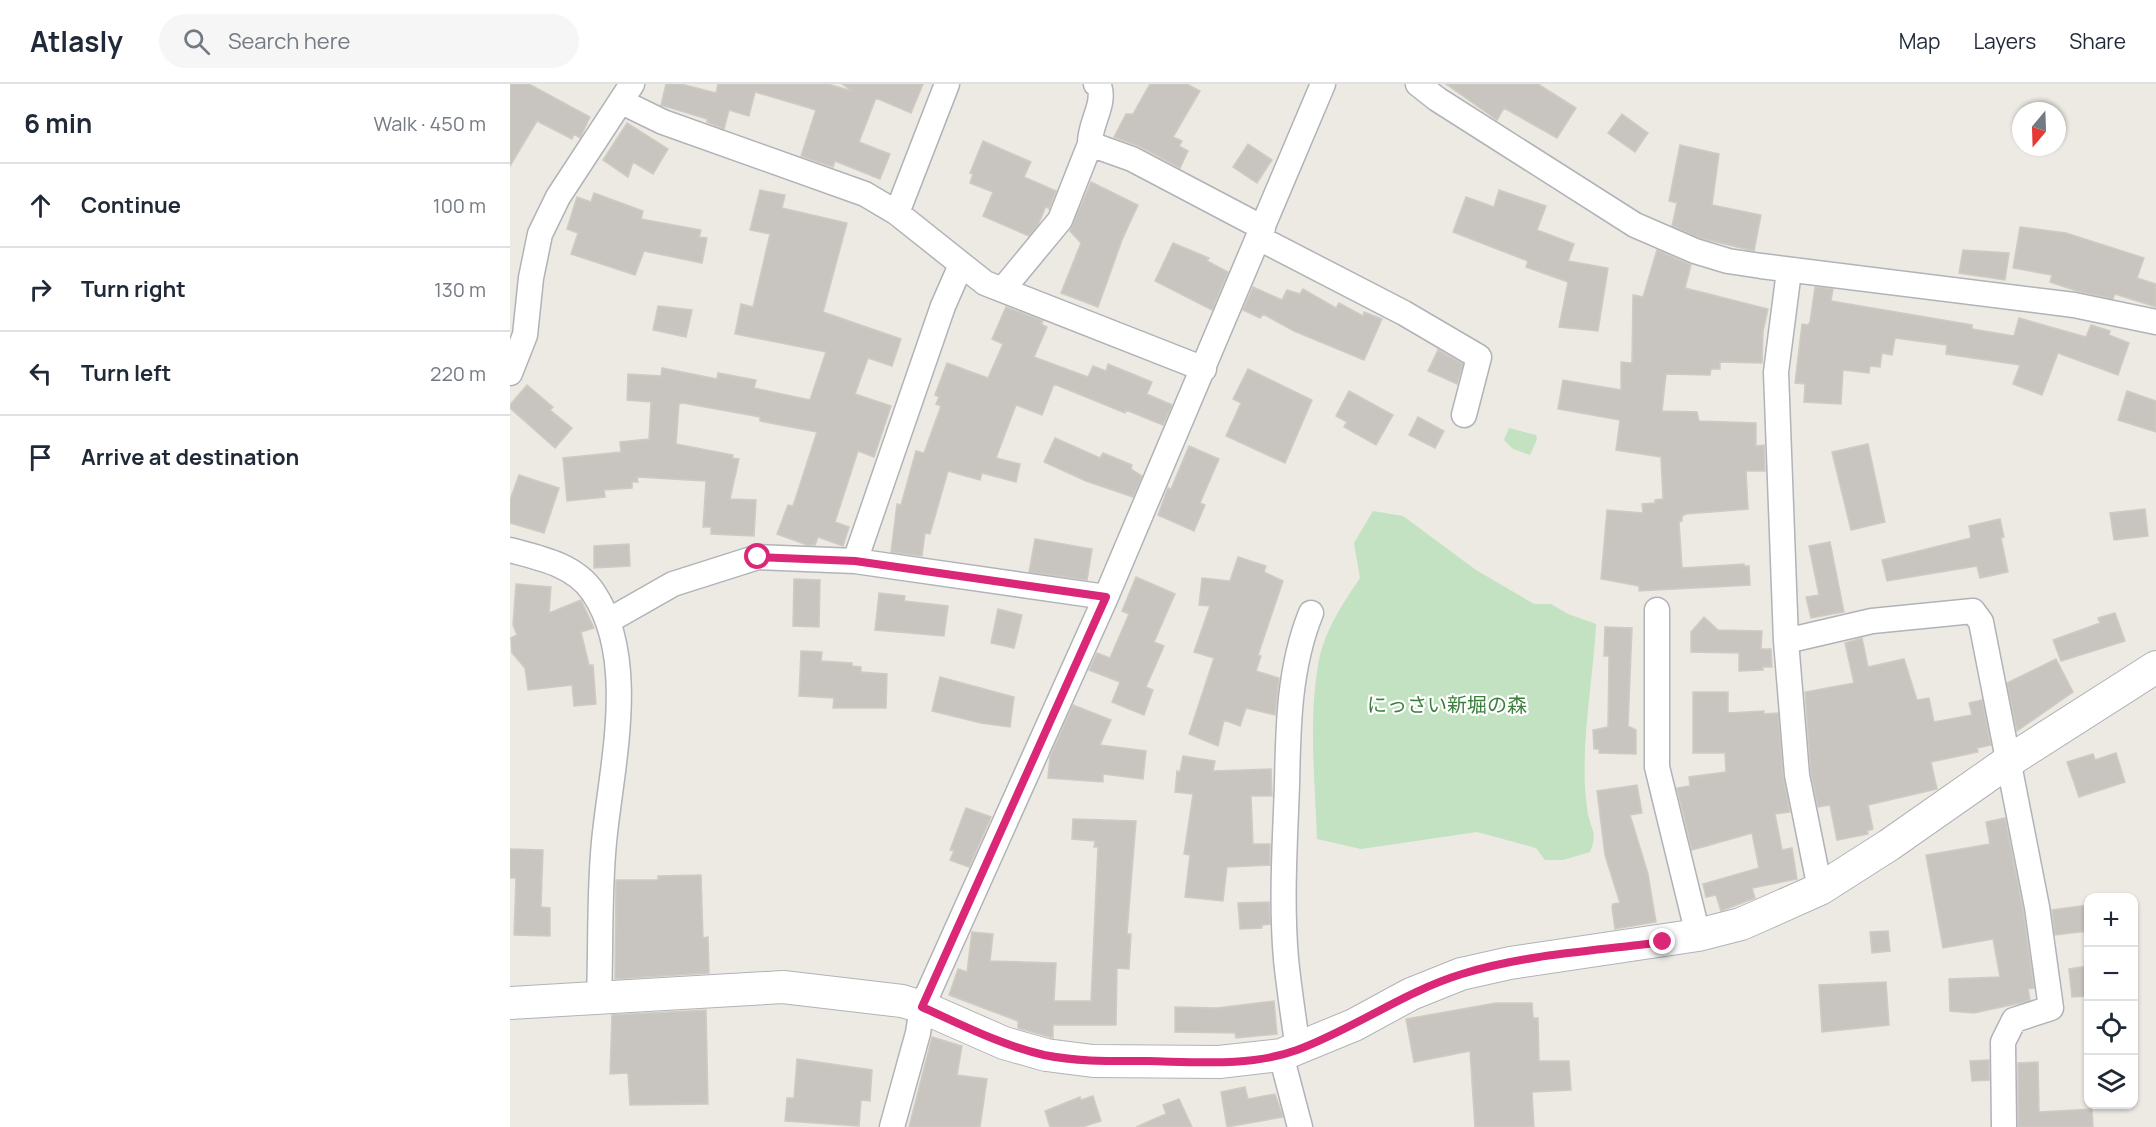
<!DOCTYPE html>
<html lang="en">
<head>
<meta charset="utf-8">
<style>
	:root { --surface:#fff; --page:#f6f6f7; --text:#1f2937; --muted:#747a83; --line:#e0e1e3 }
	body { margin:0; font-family:Manrope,"Noto Sans JP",sans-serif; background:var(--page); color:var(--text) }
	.controls { position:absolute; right:18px; bottom:18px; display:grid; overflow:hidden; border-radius:12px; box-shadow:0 2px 4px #0004 }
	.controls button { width:54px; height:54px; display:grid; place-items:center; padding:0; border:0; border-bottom:2px solid var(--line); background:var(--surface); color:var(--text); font:30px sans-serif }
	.compass { position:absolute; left:1502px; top:18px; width:54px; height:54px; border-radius:50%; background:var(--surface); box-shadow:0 2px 4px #0004; rotate:199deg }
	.stop { position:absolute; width:18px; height:18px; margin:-14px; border:4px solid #db2777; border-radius:50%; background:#fff }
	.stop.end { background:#db2777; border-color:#fff; box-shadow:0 2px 6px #0008 }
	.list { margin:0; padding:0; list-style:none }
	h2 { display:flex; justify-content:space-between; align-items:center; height:78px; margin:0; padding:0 24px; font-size:26px }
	h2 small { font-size:20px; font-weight:400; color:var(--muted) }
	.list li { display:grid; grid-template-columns:39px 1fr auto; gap:18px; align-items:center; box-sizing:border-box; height:84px; padding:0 24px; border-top:2px solid var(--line) }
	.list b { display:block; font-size:22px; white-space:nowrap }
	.list em { font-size:20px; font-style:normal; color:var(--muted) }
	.icon { flex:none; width:33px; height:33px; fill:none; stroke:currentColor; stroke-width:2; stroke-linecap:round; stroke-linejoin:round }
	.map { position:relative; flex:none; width:1646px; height:1043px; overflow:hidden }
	header { display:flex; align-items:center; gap:36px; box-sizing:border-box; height:84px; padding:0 30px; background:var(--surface); border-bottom:2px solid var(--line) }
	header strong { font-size:28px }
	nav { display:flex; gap:33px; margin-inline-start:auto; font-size:21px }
	.search { width:420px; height:54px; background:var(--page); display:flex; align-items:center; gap:15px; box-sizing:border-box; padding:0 21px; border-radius:33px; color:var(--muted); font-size:22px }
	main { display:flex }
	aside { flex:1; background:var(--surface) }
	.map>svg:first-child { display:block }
	.green { fill:#c2e2c1 }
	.building { fill:#c8c5c0; stroke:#d0cbc2; stroke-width:1.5 }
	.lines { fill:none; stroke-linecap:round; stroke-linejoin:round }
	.minor-casing { stroke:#b0b3b7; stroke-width:27 }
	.tertiary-casing { stroke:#b0b3b7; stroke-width:34 }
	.minor { stroke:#fff; stroke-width:24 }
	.tertiary { stroke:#fff; stroke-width:32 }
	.route { stroke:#db2777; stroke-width:8 }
	.labels { text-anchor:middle; stroke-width:4.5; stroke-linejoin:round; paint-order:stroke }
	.park-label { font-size:20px; fill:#3c803d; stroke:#fff }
</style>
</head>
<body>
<header>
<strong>Atlasly</strong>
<div class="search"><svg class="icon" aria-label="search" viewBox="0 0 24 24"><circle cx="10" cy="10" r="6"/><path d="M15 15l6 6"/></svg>Search here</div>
<nav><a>Map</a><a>Layers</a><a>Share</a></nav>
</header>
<main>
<aside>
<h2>6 min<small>Walk · 450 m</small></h2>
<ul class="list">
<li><svg class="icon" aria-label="ahead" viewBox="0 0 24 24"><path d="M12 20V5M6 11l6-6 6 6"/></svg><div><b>Continue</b></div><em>100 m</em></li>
<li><svg class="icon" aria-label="right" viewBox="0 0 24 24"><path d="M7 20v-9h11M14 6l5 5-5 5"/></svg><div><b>Turn right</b></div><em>130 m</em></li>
<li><svg class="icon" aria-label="left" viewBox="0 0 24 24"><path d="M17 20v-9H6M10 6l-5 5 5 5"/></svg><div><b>Turn left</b></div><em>220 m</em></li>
<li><svg class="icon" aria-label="arrive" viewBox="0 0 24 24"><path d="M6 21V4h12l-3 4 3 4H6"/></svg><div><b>Arrive at destination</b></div></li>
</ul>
</aside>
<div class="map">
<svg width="1646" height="1043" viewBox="0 0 1646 1043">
	<rect width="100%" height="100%" fill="#eceae3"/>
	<path class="green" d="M999 344 1026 351 1027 355 1020 371 1003 365 994 356Z
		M863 427 893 432 966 486 1024 520H1041L1058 530 1086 540C1083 599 1069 666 1077 724 1079 744 1089 747 1080 768L1053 776H1035L1026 764 967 748 851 765 807 755C805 696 798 634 809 576 815 546 833 519 850 494L844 459Z"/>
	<path class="building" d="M0 0H19L80 33 70 54 64 50 62 55 27 37 0 82Z
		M156 0H171L206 9 208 0H318L342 7 332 0H413L401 29 366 14 349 58 380 70 370 95 325 77 323 83 291 72 306 26 245 8 239 32 219 26 214 45 197 38V35L151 21Z
		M640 0H677L690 7 663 53 672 57 669 62 678 67 670 84 629 62 604 53 616 30H623Z
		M936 0H1028L1066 24 1047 54 994 24 987 36Z
		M1112 30 1138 49 1125 68 1098 49Z
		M117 39 158 65 143 90 123 78 118 93 93 76Z
		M473 57 521 78 514 93 546 107 539 125 536 122 528 141 519 152 473 132 483 108 460 99 463 90 460 89Z
		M738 60 762 76 747 99 723 83Z
		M1170 61 1209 70 1202 121 1251 131 1244 167 1190 154 1162 142 1167 119 1159 117Z
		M581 98 628 121 612 156 588 223 551 209 571 159 560 147Z
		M250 106 275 111 272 124 337 139 313 228 391 255 382 282 358 274 345 310 381 322 364 373 348 367 325 438 339 443 333 462 308 453 305 461H297L267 450 278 421 283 422 307 348 250 337V333L173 319 169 320 166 360 223 371 222 374 229 375 220 415 246 416 244 452 201 450V443H193L196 397 127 393 128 398H122V404L94 406 95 413 57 417 53 374 111 368 110 358 139 355 141 318 117 316 118 290 151 292 152 284 207 295 208 289 246 296 244 304 300 316 316 268 225 250 231 220 243 223 260 150 240 146Z
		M989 106 1036 122 1027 146 1064 160 1058 177 1098 184 1088 247 1049 243 1058 198 1016 183 1018 177 943 148 956 113 984 123Z
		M84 109 133 127 131 135 191 146 189 153 197 154 192 179 134 167 125 191 61 170 68 149 57 145 67 113 81 118Z
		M1510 143 1556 149 1634 174 1627 194 1646 200V223L1605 210 1603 215 1567 207 1540 198 1542 191 1503 184Z
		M663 159 699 174 697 177 718 188 702 226 645 197Z
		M1147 166 1181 181 1175 204 1258 225 1253 247 1252 279 1210 278V285H1201L1200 291 1156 290 1152 327 1187 328 1189 337 1246 339V362L1254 361 1255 387H1236L1238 425 1176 430 1172 432V437L1169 438 1172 484 1234 480V482H1239L1240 501 1129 507V502L1091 495 1097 426 1133 429 1132 420 1145 419V416L1153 415 1151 373 1106 366 1110 336 1048 325 1053 296 1111 306V278L1122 279 1123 211 1133 213Z
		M1453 166 1499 169 1495 196 1449 189Z
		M743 203 772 216 777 206 790 210 793 205 826 224 829 219 853 232 854 228 872 235 854 276 784 247 753 230 750 234 733 226Z
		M1305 203 1323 205 1321 217 1462 241V245L1504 252 1509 234 1576 253 1581 241 1600 247 1599 251 1619 259 1608 291 1548 269 1532 311 1503 300 1510 281 1436 270 1437 261 1385 254 1382 271 1372 269 1370 283 1360 282 1359 289 1333 286 1331 320 1294 318 1295 300 1285 299 1292 240 1298 241 1300 238Z
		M148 222 182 226 176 253 143 246Z
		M496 223 533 237 531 240 537 243 524 273 578 293 583 282 596 287 598 280 642 298 637 310 662 321 653 341 616 326 615 329 544 300 532 331 506 321 486 374 510 380 506 398 472 389 470 396 438 387 420 450 415 449 412 472 381 468 387 420 391 421 406 367 414 369 431 322 426 320 429 313 425 311 437 279 478 294 493 260 482 255Z
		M928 266 953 280 947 300 918 287Z
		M738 285 802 316 775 379 716 352 731 319 723 315Z
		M17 301 43 323 40 326 62 344 45 364 0 324V321Z
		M839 307 883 331 866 361 834 343 837 338 826 332Z
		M1617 307 1646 317V348L1608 336Z
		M908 333 934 347 925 364 899 351Z
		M545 354 590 374 593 369 622 381 621 385 632 392 623 413 576 397 534 378Z
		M1358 360 1375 438 1341 446 1322 368Z
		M679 362 709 375 690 419 695 421 684 447 648 431 658 404 661 405Z
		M9 391 49 404 34 449 0 439V416Z
		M1635 425 1638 452 1604 456 1600 429Z
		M1490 435 1494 453 1491 454 1498 488 1470 494 1467 482 1377 497 1372 476 1461 454 1459 442Z
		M525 455 582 465 577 496 519 488Z
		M1320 458 1334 528 1301 534 1296 513 1309 511 1299 462Z
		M119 460 120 482 84 484V462Z
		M728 473 756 482 754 488 773 497 748 571 751 572 746 587 769 594 765 631 736 624 730 642 714 636 708 662 679 650 704 574 684 568 700 522 689 521 692 494 720 497Z
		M626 493 665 510 644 558 654 562 636 603 643 606 634 631 602 618 610 598 579 586 587 569 600 574 619 530 612 527Z
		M284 495 310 496 309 543 283 542Z
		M6 500 41 503 39 529 71 516 84 544 71 548 79 581H83L86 620 64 622 62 601 18 606 15 584 2 569 1 554 7 551 3 541Z
		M369 509 395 512 394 517 438 522 434 552 365 546Z
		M488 525 512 531 504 564 481 559Z
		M1605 529 1615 557 1551 577 1543 556 1590 539 1588 534Z
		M1194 533 1208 546 1252 547 1251 565H1261L1262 583H1253V586L1229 587V569L1181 568V548Z
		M1095 543 1122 544 1118 642 1126 646V670L1089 669V665H1084L1083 646 1098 643 1099 572H1094Z
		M1352 554 1358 583 1394 575 1407 616 1419 614 1424 638 1462 631 1459 619 1472 616 1481 661 1467 664 1468 668 1421 678 1427 705 1358 721 1363 745 1357 747 1358 750 1327 756 1320 721 1308 723 1301 689 1295 608 1344 599 1335 559Z
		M291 567 312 568 311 577 342 579V582L351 583V588L377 590 376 624H323L324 614 289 612Z
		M1546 575 1563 608 1507 647 1497 599Z
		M430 593 504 613 500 643 471 639 422 627Z
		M1183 608H1218V629L1254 627V630L1268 629 1273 692 1280 728 1265 730 1272 766 1282 764 1287 795 1242 804 1245 814 1211 827 1206 811 1196 813 1193 800 1249 784 1242 749 1182 766 1167 704 1180 702 1179 693 1216 688 1215 669H1183Z
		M563 621 601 636 590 661 636 667 633 695 593 690V698L538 694 540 673Z
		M1606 669 1615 698 1569 713 1557 678 1583 670 1585 676Z
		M673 672 705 677 703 687 761 685 762 712H741L743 760H760V781L717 783 713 817 675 813 680 771 674 770 683 710 665 708 667 687 670 688Z
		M1127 701 1132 729 1120 731 1138 790 1146 838 1105 845 1102 823 1103 820 1110 819 1095 771 1087 707Z
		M456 724 481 733 459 783 440 776 444 767 440 766Z
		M1495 734 1513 825 1524 904 1518 905 1520 916 1510 919 1464 929 1440 927 1439 895 1490 893 1483 855 1433 864 1416 771 1480 760 1476 738Z
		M563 735 626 737 617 850H621L619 885 607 884 606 941H543V954L508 944V937L439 911 448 885 457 888 462 848 483 850 480 877 546 879 544 917H581L588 763H584L585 757 562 755Z
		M0 765 33 766 31 823 40 824V852L4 851 6 794H0Z
		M191 791 193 854 198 853 199 889 105 895 106 796H148V792Z
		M759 818 760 840 752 841V844L730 845 728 819Z
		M1578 821V847L1545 851 1542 826Z
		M1378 847 1380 867 1362 869 1360 848Z
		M1578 882V912L1562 913 1559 885Z
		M1376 898 1379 941 1312 948 1309 901Z
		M764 917 767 950 726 954 725 949 665 948V923L707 924Z
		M986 919H1022L1023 934H1028L1029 977H1059L1061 1006 1022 1008 1024 1043H965L960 967 904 978 896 935Z
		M196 926 198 1020 120 1021 118 989 100 990 102 931Z
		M422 953 452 962 447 991 477 995 470 1043H399Z
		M287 975 362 986 360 1017 351 1016 349 1042 275 1037 277 1014H284Z
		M1479 976V996L1462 997 1460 977Z
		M1528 978 1529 1028 1582 1025 1583 1043H1508V979Z
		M735 1003 738 1015 765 1010 773 1033 717 1043 711 1008Z
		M583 1012 591 1037 572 1043H540L535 1027 570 1013 571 1016Z
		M669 1015 682 1043H626L656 1030 653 1021Z"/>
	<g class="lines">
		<defs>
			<path id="minor" d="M586 0 589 2C596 20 579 40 580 60L622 75 753 144
				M908 0 927 15 1125 141 1185 167 1218 177 1251 182 1564 221 1646 238
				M112 18 153 38 355 110 387 129 475 199 694 285
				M387 129 437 0
				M749 154 894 229 969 273 954 331
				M1279 187 1266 288 1276 557 1287 691 1310 805
				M493 205 550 136 580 60
				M0 289 15 251 21 194 30 150 48 113 122 0
				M0 466C30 474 65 481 83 508 129 575 101 684 94 758 89 809 91 862 89 913
				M345 477 433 222 451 181
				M1147 526V683L1188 851
				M98 537 163 500 248 473 345 477 596 513
				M1276 557 1362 537 1463 527 1471 538 1527 823 1541 924 1504 936 1493 958 1494 1043
				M788 966C784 936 779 905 776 875 771 817 775 758 777 701 778 643 779 583 801 529
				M771 971 790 1043
				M382 1043 408 949 412 923 596 513 813 0"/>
			<path id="tertiary" d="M0 919 273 903 392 917 412 923 494 959 536 971 583 977 709 978 771 971 844 941 901 910 951 890 1000 879 1188 851 1231 840 1256 829 1310 805 1379 761 1499 677 1646 583"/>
		</defs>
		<use href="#minor" class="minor-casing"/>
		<use href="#tertiary" class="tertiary-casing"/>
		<use href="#minor" class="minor"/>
		<use href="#tertiary" class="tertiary"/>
	</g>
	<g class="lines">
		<path class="route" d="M248 473 345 477 596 513 412 923C452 941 491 961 534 971 568 978 604 977 638 977 687 978 740 983 787 966 844 945 893 908 952 890 1016 870 1086 867 1153 858"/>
	</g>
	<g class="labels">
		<g class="park-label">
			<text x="937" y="628">にっさい新堀の森</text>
		</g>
	</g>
</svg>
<div class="controls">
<button>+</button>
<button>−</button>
<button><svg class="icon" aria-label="locate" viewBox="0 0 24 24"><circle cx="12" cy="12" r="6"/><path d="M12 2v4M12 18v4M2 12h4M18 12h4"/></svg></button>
<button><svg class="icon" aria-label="layers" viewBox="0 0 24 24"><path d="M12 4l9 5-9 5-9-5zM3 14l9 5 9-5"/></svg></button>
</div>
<svg class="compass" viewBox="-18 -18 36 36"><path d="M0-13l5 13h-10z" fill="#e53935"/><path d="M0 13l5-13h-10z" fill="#747a83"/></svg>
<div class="stop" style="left:248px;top:473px"></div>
<div class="stop end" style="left:1153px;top:858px"></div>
</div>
</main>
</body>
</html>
